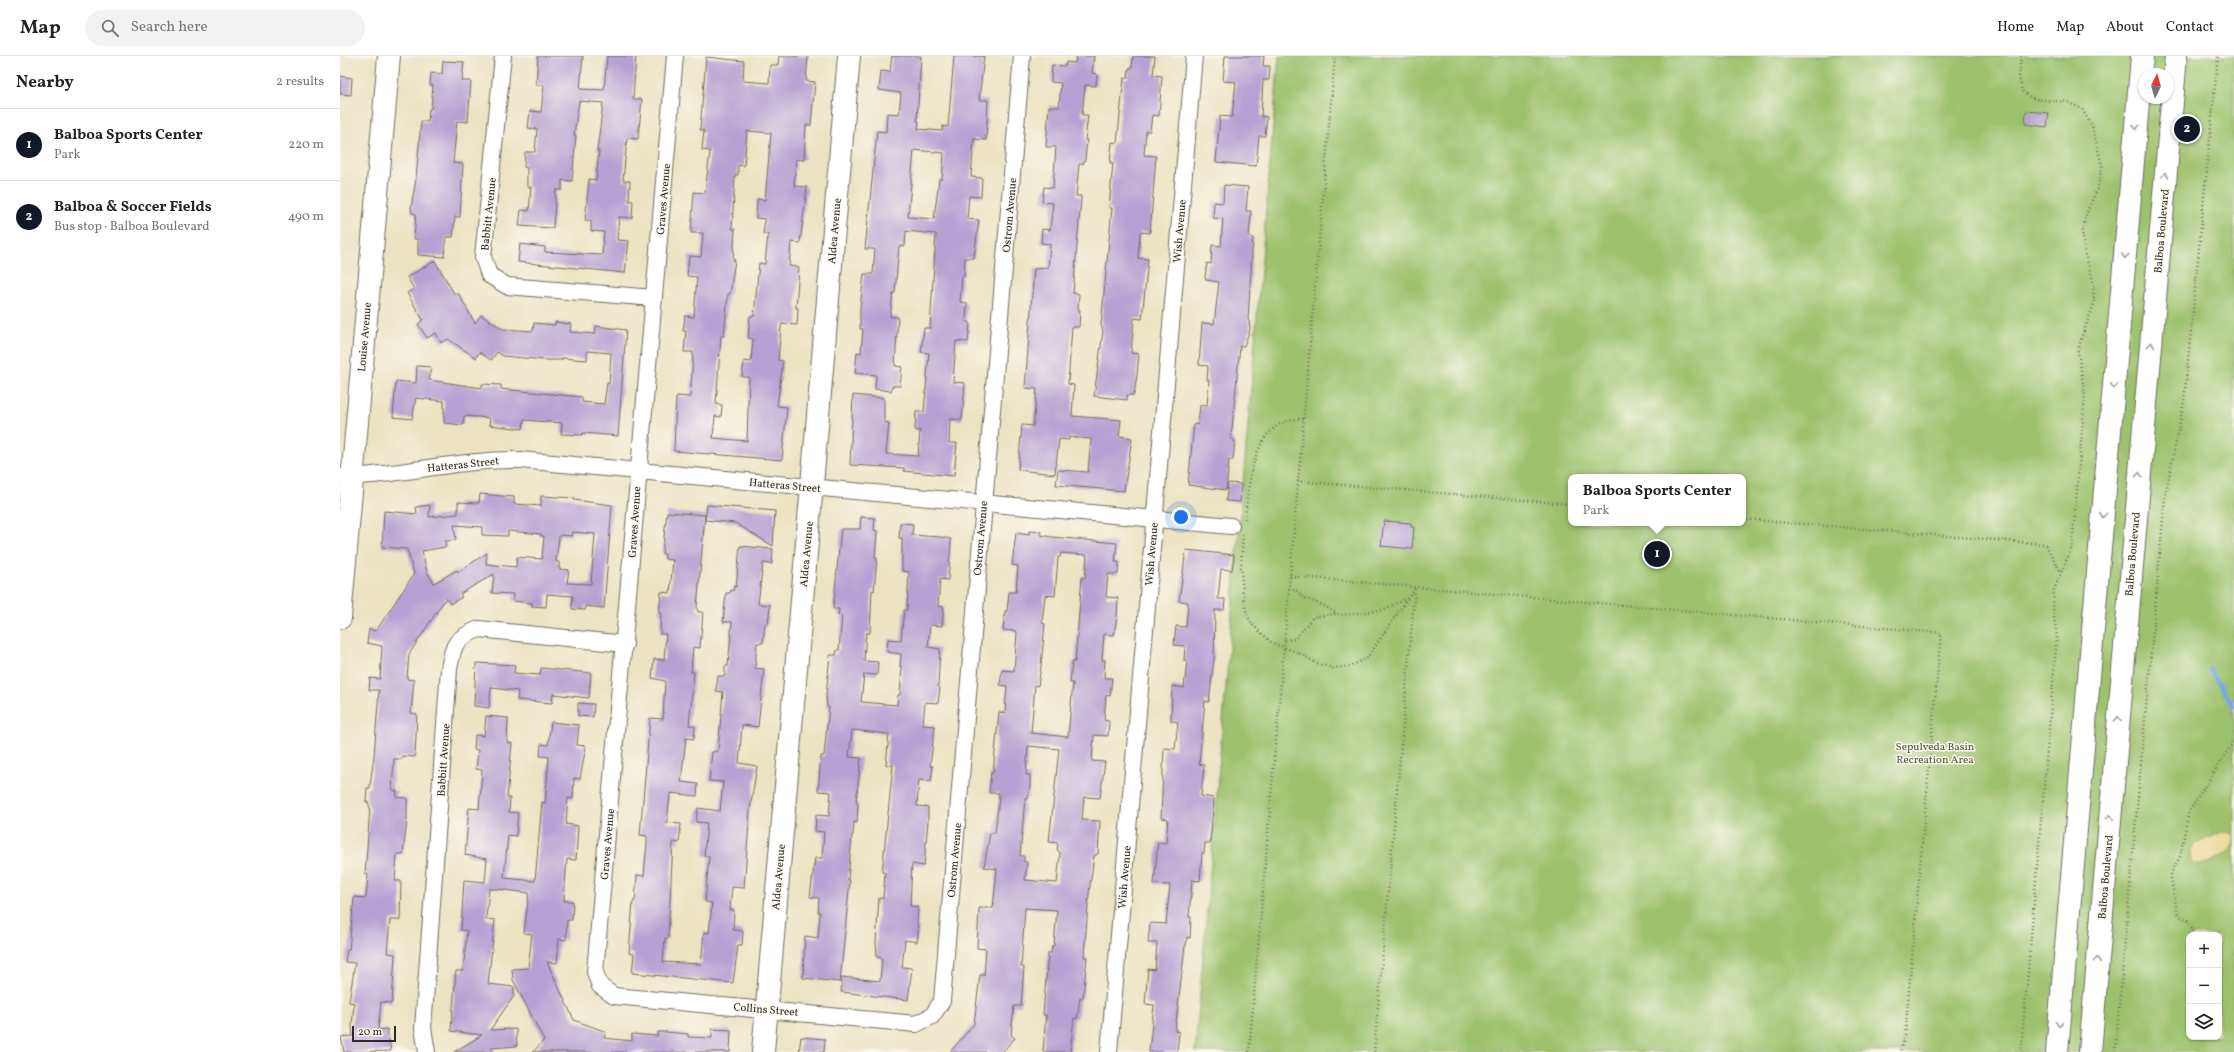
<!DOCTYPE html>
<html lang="en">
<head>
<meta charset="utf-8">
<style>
	:root { --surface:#fff; --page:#f2f2f2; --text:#222; --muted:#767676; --line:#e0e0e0; --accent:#111827 }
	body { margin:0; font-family:Vollkorn,serif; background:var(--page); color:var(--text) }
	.controls { position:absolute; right:12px; bottom:12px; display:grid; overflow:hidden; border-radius:8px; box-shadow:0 1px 3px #0004 }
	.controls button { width:36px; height:36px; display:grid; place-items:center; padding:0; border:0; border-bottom:1px solid var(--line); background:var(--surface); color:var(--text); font:20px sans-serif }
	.compass { position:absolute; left:1798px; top:12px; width:36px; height:36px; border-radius:50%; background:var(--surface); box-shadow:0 1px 3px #0004; rotate:5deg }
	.scale { position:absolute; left:12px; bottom:10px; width:44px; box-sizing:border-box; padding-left:4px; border:2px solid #2b2b2b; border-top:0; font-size:11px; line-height:14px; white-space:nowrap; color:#2b2b2b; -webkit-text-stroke:3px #fbf7ec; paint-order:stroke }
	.you { position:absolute; left:841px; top:461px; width:14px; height:14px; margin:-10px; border:3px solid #fff; border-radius:50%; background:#1a73e8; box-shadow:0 0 0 6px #1a73e833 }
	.badge { display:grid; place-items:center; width:26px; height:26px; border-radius:50%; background:var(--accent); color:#fff; font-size:13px; font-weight:700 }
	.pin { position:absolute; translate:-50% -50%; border:2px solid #fff; box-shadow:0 1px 4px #0006 }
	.popup { position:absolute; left:1228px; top:418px; width:178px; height:52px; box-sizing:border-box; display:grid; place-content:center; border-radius:8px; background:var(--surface); filter:drop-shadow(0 1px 3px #0005); font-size:13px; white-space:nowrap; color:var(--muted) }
	.popup b { font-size:15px; color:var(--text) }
	.popup::after { content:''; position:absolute; left:50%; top:100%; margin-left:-8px; border:8px solid transparent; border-top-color:var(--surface) }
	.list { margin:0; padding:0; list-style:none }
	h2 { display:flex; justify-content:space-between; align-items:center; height:52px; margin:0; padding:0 16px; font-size:17px }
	h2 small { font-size:13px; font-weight:400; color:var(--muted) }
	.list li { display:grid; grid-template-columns:26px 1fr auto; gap:12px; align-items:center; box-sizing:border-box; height:72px; padding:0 16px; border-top:1px solid var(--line) }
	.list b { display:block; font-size:15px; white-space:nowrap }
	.list p { margin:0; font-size:13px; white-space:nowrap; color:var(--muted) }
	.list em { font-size:13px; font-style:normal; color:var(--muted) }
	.icon { flex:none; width:22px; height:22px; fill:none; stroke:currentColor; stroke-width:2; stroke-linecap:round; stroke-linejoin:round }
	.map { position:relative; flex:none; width:1894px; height:996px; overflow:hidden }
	header { display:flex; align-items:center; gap:24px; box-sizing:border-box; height:56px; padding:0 20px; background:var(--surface); border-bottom:1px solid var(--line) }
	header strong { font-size:19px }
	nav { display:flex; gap:22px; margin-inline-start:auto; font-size:14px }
	.search { width:280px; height:36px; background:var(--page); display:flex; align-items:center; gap:10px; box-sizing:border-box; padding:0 14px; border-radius:22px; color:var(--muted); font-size:15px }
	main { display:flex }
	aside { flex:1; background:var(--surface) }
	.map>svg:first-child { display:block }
	.green { fill:#9dc26d; stroke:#64764c; fill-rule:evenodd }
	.sand { fill:#eeda9e; stroke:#8c8264 }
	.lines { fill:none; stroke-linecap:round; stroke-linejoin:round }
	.stream { stroke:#74a7e0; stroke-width:4.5 }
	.building { fill:#b5a1d3; fill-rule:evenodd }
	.street-casing { stroke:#6e6b60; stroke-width:18 }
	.secondary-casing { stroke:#6e6b60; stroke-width:24 }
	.primary-casing { stroke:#6e6b60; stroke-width:24 }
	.path { stroke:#6e6b60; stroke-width:2.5; stroke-dasharray:1 3; stroke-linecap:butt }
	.street { stroke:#fff; stroke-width:16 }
	.secondary { stroke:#fff; stroke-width:22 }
	.primary { stroke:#fff; stroke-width:22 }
	.oneway { stroke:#a0a0a0 }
	.labels { text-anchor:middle; stroke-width:3; stroke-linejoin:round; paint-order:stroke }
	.street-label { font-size:11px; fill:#2b2b2b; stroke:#fbf7ec }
	.park-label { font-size:11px; fill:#4d583f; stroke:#fbf7ec }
</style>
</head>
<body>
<header>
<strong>Map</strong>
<div class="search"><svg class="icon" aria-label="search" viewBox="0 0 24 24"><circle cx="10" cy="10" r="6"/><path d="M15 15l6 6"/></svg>Search here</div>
<nav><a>Home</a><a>Map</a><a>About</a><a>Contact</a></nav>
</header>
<main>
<aside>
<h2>Nearby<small>2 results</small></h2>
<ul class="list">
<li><span class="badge">1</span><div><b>Balboa Sports Center</b><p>Park</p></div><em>220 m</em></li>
<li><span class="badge">2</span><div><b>Balboa &amp; Soccer Fields</b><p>Bus stop · Balboa Boulevard</p></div><em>490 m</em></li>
</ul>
</aside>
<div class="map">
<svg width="1894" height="996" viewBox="0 0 1894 996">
	<rect width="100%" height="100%" fill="#fbf7ec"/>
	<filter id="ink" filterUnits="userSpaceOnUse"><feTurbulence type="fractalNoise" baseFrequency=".025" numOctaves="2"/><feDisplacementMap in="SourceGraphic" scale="8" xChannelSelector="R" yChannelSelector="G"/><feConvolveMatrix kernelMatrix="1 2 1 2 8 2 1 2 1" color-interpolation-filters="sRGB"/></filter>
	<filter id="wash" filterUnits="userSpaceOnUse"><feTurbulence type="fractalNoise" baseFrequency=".012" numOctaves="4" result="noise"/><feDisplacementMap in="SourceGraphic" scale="16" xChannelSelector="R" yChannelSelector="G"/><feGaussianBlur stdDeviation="0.9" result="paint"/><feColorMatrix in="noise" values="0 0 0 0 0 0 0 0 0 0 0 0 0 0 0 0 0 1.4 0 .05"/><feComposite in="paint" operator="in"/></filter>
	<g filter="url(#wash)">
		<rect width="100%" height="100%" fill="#ebe3c2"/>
		<path class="green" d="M939 0H1894V996H855ZM1804 18H1828V42H1804ZM1231 421H1403V467H1231ZM1849 879H1879V981H1849Z"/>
		<path class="sand" d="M1882 776H1888L1893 779 1892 792C1883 800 1866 813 1853 806L1850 798 1853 789Z"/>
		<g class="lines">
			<path class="stream" d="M1869 613 1894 650"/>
		</g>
		<g id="blocks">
			<path class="building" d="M198 0H243L240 33 264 34 267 0H296L293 43H302L298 83 287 82 283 125H290L289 145H293L292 162 279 161 277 184 289 185 285 217 178 206 180 188 205 191V196L262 199 264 176 251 175V165H245L249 123 256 124 259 95H257L263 47 239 45 234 79H236L232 125 222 124V134H216L213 172 179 170 181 154 189 155 191 131H187V112L184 111 185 96H195L197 73 188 72 190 55 201 56 204 29H196Z
				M439 0H468L466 25 475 26 471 69H466L464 104 456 103 454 130 467 131 460 187 451 186 449 210 459 211 456 252H458L457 269 442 268 441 271 438 304 443 305 437 350 447 351 442 404 334 395 336 343 337 340 350 341 352 317 353 296H344L346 275H343L345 260 354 261 357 221 347 220 349 200 361 201 363 177H351L354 136 365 137 370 95 362 94 364 75 360 74 366 1 404 5 403 25 429 27 430 9H438ZM407 75 431 77 425 144 417 143 416 162 425 163 423 178H428L425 208 419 207 414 260H410L408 282 413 283 411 306 404 305 402 321H409L407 385 373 382 375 360 381 361 382 349 376 348 381 280H384L388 238H390L395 204H393L395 173H392L395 119H398V109L404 110Z
				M552 0H581L577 65H579L578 73 602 75 603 70 608 71 614 0H644L639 44H648L647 65 646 84 634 83 631 121 642 122 641 141 629 140 627 163 639 164 634 202H625L624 220H622L620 246 627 247 626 266H630L628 286 616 285 613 326 625 327 622 364 610 363 609 387H617L614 420 564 415V412L510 409 513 339 544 342V366L549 367 546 398 578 400 580 375 575 374 576 356H584L589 297 581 296 584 272H590L596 178 566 175 565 190H559L555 237H553L550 261H558L555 310 562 311 560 330H552L551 335 535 333 536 319 515 317 517 296 521 297 523 273H520V252L524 218H533L535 193H525L537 75 546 76 547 57 559 58 561 37 539 34 541 15 550 16ZM574 94 604 97 602 123H599L594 163 568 161Z
				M736 0H754L752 17 757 18 756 30 745 29 742 59H748L745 84H747L745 104 743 108H739L736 140H741V143L733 237 739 238 738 254H740L739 271H732L728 328 734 329 732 360 781 364 779 380 792 382 784 435 716 429 718 414 748 416 751 383 729 381V384L719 383 715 418 678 414 682 369 693 370 697 333 685 332 694 213 708 212 710 188 701 187 702 173 710 174 713 147 702 146 704 131 713 132 716 91H706L709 50 719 51 721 27 711 26 712 9 725 10 726 6 735 7Z
				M793 0H815L813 19 822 20 819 60 812 59 810 75H806L804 99 816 100 810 177 800 176 798 202 808 203 802 263 794 262 791 297 799 298 797 319 794 339H787V344L754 340 763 275 761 269 772 152H769L773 107H770L772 86 777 87 784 22H788L789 12H792Z
				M885 0H924L923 10H930L929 24H923L921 60 927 61 925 80H919L916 110 876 106 880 60 892 61 896 26 883 25Z
				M103 5 124 6 122 25H131L128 66 117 65 113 107 123 108 120 161H115L113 181H106L104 201 78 199V183H74L76 158 72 157 71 152 76 123 81 65 88 66 89 53H91L93 29H90L91 17 102 18Z
				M0 20 12 22 11 39 0 38Z
				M1686 55 1709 57 1707 71 1685 68Z
				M884 129 908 131 906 155H911L909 181 913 182 908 264 909 265 910 273 904 290H900L891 382 895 385 893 404H889L886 434 848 429 854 368 858 369 860 349 867 350 869 324H867L868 310 859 309 862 267 874 268 879 226 866 224 865 221 867 207 871 208 872 189 881 190 883 163 873 162 874 146 883 147Z
				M95 205 115 239 118 237 135 267 141 259 163 273 193 275 194 267 215 269V266L231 268 230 276 255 278 256 270 286 274 278 380 243 377 242 379 221 378 222 367 184 364 183 373 149 369 150 362 124 360 123 369 104 367V345L76 342 72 363 53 361 56 325 76 327 77 310 91 311 89 324 142 332V328L161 329V333L242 341V346L264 348 267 327 269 328 271 297 247 295V304L222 302V304H204L163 300 157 296 151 304 139 296 136 302 108 283 101 287 96 277 87 282 78 268 83 264 67 237 74 233 67 221Z
				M888 427 901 428 900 446 886 445Z
				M140 438 174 441V448L201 450V440L235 442 234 444 272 449 264 552 245 550V554L232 553 233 540 207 538 206 551 192 550V547L173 545V538L152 537 154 518 120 538 122 541 110 548 106 542 69 598 67 623 74 624 71 657 77 658 75 701 62 700V703H54L52 734 57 735 56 741 67 742V764L63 798H57L55 825H61L60 864H50L47 897 55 898 52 947 41 946 38 974 47 973 51 995 4 996 1 981 13 980 12 970 14 947 9 946 15 907 5 906 7 894H9L14 841 26 842 28 818H25L30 752 28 746H26L27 732H30V729L34 700 39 634H29L30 622 40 623 42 590 27 587 29 573 36 575 74 518 67 493 42 491 44 455 77 458 76 451 90 449 89 461 118 458V446L139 447ZM114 469 142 471V479L168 480V475L201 478 200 480H204L202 503 177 501 176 511 146 508 147 497 118 516 117 514 94 527 87 516 82 495 106 491 105 485 116 484ZM232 476 255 478 251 528 227 527 229 514 219 513V506H216L219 481 220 479 231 480Z
				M367 449 435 455 433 490 395 467 365 464Z
				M327 456 365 459 357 551 358 556H363L360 592 353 591 351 616H354L349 669 355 670 354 683 346 682 341 726 358 728 357 740 330 737 327 767 341 768 339 787 333 786 328 883 325 882 323 906 361 908 364 876 369 877 372 847 365 846 369 800H364L367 767 356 766 358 752 380 755 383 726 369 725 372 696 378 695 383 636 376 635 378 620H385V610H388L392 566H383L386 537H390L391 534 393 535 394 530 396 531 400 490 433 493 432 508 423 507 418 548 430 549 428 568H425L423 587H417L415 612 424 613 418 671 402 669 399 707 417 710 410 754 404 832 392 831 390 854H394L393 874 403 875 402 889H398L393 927 292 917 294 898 289 897 293 845H295L297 819 304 820 307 786V780L300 779 310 662 323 663 325 625 312 622 314 603 324 604 326 578H320L321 557H319L321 536 330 537 333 504 325 503V498H322Z
				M521 461 535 462 534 474 537 475 535 502H537L534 535 532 534 530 577H526L524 605 538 606 537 619 524 618 521 646 557 649 558 639H560L562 611H560L561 598 547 596 548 583 561 584 564 554H567L569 516 562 515V482H559L560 467 573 468 572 479 600 481 611 483V486L608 524 600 523 598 550 604 551 602 570 590 569 588 591 600 593 598 630 600 633 598 647 585 646 583 669 595 670 590 710H593L591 725 579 724 577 750 588 751V765L584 810 572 808 570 850 578 851 577 871H579L577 886 565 884 562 911 572 912 568 944 501 936 502 921 540 925 542 902 537 901 536 886 539 842H543L545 817 542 816 553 709H546L549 678 512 674 509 701 521 702 516 746 518 748 517 767 514 766 513 779H512L508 824H510L500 926 463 922 465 880 478 882 480 856H478L479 842 470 841 475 802H482L484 776 475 775 476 759 489 760 491 736 478 735 481 700H484L486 679 489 651H487L486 639 490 599H496L497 594H499L502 560 498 559 499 553H493L501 473H520Z
				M1044 465 1071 467V471H1074L1072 493 1041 490Z
				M689 475 701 476V479L712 481 777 487 775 506H779L778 518H768L766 541 778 542 777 560 774 579 764 578 762 604H765L764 622H772L770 640 766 639 764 664 769 665 768 680 754 679 752 705 765 706 763 720 760 742 744 741 742 764 760 765 758 798 754 800 749 837 744 901H747L743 942H740L737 963 734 962 730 996H703L706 959H703L708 897H711L712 890H714L717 854 685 852 681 911H684L681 950H674L671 979 675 982 662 996H610L634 968 640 919H644L646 893 637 892 639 852H653L657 813 644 811 650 777H655L658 751 659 737H649L651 716 653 717 659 656 665 657 667 630 660 629 662 614 674 615 677 577 676 575 663 574 665 555H667L669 536H676L678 510 672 509 676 477 689 479ZM721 497 747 499 745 522 742 521 735 606H732L730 627H733L728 681 691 677 695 629 698 630 701 610 705 568 702 567 705 539 715 540 718 501H720ZM688 690 719 693 709 786 718 787 717 794 720 797 717 827 685 824 687 806H684V800H680L685 742 688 743 690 729V719H686Z
				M846 494 894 499 892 514 881 513 878 543H885L884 554H875L874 603 869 646 865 645 859 708 864 709 861 740 874 742 870 787H865L864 797H862L860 825 852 824 849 861H851L850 882 847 881 846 890H845L835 975 839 976 837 996H809L814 949 805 948 808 913 815 914 817 887H808L810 867 826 868 830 829 814 828 818 786 826 787 828 763 821 762 824 692 835 693 838 666 831 665 832 630 844 632 847 605H844L845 590 834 589 836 570 846 571 848 546 839 545Z
				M136 607 175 609 174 617 200 619 201 612 251 617 249 642 213 638 212 647 177 644 178 635 151 632 149 652 134 650Z
				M238 647 254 648 253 661 238 660Z
				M146 660 168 662 167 687H172L167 742H170L169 756 178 757 176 780 168 779 164 822 195 825 202 746 205 747 209 701 200 700 201 688 208 689 211 666 239 669 237 689 246 690 240 723 234 722 233 743 228 742 226 768 238 770 236 804 227 803 225 829 224 845H233L232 864H227L226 884 219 883 217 907 207 906 234 964 264 975 266 976 264 982 292 985V978L317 980 318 976H326L348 978V981L372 982V973L391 974 390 996H193L204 984 173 924 172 913 188 912 192 878 184 877 189 837 158 833H149L146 863 155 864 148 928 174 931V940L150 974 176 973 177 990 151 992 154 996H114L142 979 111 975 116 915H123L127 875 121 874 124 824 145 826 147 803 125 799 129 752 139 753 142 714 136 713 138 694 134 693 135 679 144 680Z
				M461 981 485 983 484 996H459Z"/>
		</g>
	</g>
	<g filter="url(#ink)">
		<use href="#blocks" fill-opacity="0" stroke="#6e6b60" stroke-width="1"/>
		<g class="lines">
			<defs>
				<path id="street" d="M163 0 143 201 149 219 167 230 314 242
					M335 0 255 916 260 930 274 940 576 968 592 960 602 945 682 0
					M0 421C60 420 119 403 180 404L891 470
					M87 996 83 972 109 613C114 587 114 583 139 573L285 588
					M769 996 854 0"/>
				<path id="secondary" d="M0 562 49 0
					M423 996 509 0"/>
				<path id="primary" d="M1717 996 1802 0
					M1750 996 1836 0"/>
			</defs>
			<use href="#street" class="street-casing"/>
			<use href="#secondary" class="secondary-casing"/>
			<use href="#primary" class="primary-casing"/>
			<path class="path" d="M1681 0 1679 20 1682 35 1688 40 1696 43 1727 46 1742 53 1752 70 1762 110 1758 131 1747 156 1742 175 1745 198 1753 224 1754 248 1741 283 1738 295 1745 340 1732 491 1714 534 1713 555 1717 580 1681 996
				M957 425 1231 448
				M905 463C909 426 912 362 963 363
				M1403 463 1704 488 1706 489 1721 517
				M903 479 901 511 903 538 907 559 913 569 932 587 959 597 978 608 993 612 1011 610 1027 602 1075 532
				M950 520 1601 577 1565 979 1560 996
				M949 533H955L964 542 985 550 997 558 1004 559 1042 554 1068 542
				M945 584 955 583 973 561 997 558
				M1855 879 1849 865 1840 860 1837 855 1831 824V817L1840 801 1849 755 1894 685
				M909 996 995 0
				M1034 996 1075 532
				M1775 996 1825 441 1844 345 1878 0"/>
			<use href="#street" class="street"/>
			<use href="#secondary" class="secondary"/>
			<use href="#primary" class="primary"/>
		</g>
		<defs><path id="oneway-chevron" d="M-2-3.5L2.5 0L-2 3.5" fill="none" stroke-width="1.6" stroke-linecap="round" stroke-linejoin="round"/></defs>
		<g class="oneway">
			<use href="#oneway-chevron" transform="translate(1796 71) rotate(95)"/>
			<use href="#oneway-chevron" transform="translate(1825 119) rotate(-85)"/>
			<use href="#oneway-chevron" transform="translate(1785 200) rotate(95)"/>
			<use href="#oneway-chevron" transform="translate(1811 289) rotate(-85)"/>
			<use href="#oneway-chevron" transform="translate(1774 330) rotate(95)"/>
			<use href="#oneway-chevron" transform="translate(1799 419) rotate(-85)"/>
			<use href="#oneway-chevron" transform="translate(1763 459) rotate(95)"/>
			<use href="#oneway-chevron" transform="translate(1778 663) rotate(-85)"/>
			<use href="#oneway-chevron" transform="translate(1770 761) rotate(-85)"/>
			<use href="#oneway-chevron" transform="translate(1757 904) rotate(-85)"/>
			<use href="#oneway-chevron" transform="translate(1719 968) rotate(95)"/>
		</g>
	</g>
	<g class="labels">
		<g class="street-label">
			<text transform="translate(323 143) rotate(-85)" y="4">Graves Avenue</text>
			<text transform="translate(148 158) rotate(-84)" y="4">Babbitt Avenue</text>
			<text transform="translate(669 159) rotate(-85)" y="4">Ostrom Avenue</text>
			<text transform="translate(494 175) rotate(-85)" y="4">Aldea Avenue</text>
			<text transform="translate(839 175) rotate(-85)" y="4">Wish Avenue</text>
			<text transform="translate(1821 175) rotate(-85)" y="4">Balboa Boulevard</text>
			<text transform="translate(24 281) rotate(-85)" y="4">Louise Avenue</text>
			<text transform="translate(123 408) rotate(-6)" y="4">Hatteras Street</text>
			<text transform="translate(445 429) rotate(5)" y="4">Hatteras Street</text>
			<text transform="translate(294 466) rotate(-86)" y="4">Graves Avenue</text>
			<text transform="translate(640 482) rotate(-85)" y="4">Ostrom Avenue</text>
			<text transform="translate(466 498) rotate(-85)" y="4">Aldea Avenue</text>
			<text transform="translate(811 498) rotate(-85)" y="4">Wish Avenue</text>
			<text transform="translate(1792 498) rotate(-85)" y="4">Balboa Boulevard</text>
			<text transform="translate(103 704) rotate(-86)" y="4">Babbitt Avenue</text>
			<text transform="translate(267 788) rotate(-85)" y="4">Graves Avenue</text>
			<text transform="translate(614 804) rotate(-85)" y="4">Ostrom Avenue</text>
			<text transform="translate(438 821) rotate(-85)" y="4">Aldea Avenue</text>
			<text transform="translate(784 821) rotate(-85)" y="4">Wish Avenue</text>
			<text transform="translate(1765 821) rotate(-85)" y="4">Balboa Boulevard</text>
			<text transform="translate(426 953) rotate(5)" y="4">Collins Street</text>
		</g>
		<g class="park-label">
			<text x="1595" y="694">Sepulveda Basin<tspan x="1595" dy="13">Recreation Area</tspan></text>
		</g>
	</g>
</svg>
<div class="controls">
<button>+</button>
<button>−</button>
<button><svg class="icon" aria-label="layers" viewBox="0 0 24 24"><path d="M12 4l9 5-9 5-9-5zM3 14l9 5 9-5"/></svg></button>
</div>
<svg class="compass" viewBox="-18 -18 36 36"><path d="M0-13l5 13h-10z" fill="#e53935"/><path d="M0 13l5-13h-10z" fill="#767676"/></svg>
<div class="scale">20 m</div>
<div class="you"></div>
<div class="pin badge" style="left:1317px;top:498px">1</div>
<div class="popup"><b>Balboa Sports Center</b>Park</div>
<div class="pin badge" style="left:1847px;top:73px">2</div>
</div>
</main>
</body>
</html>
